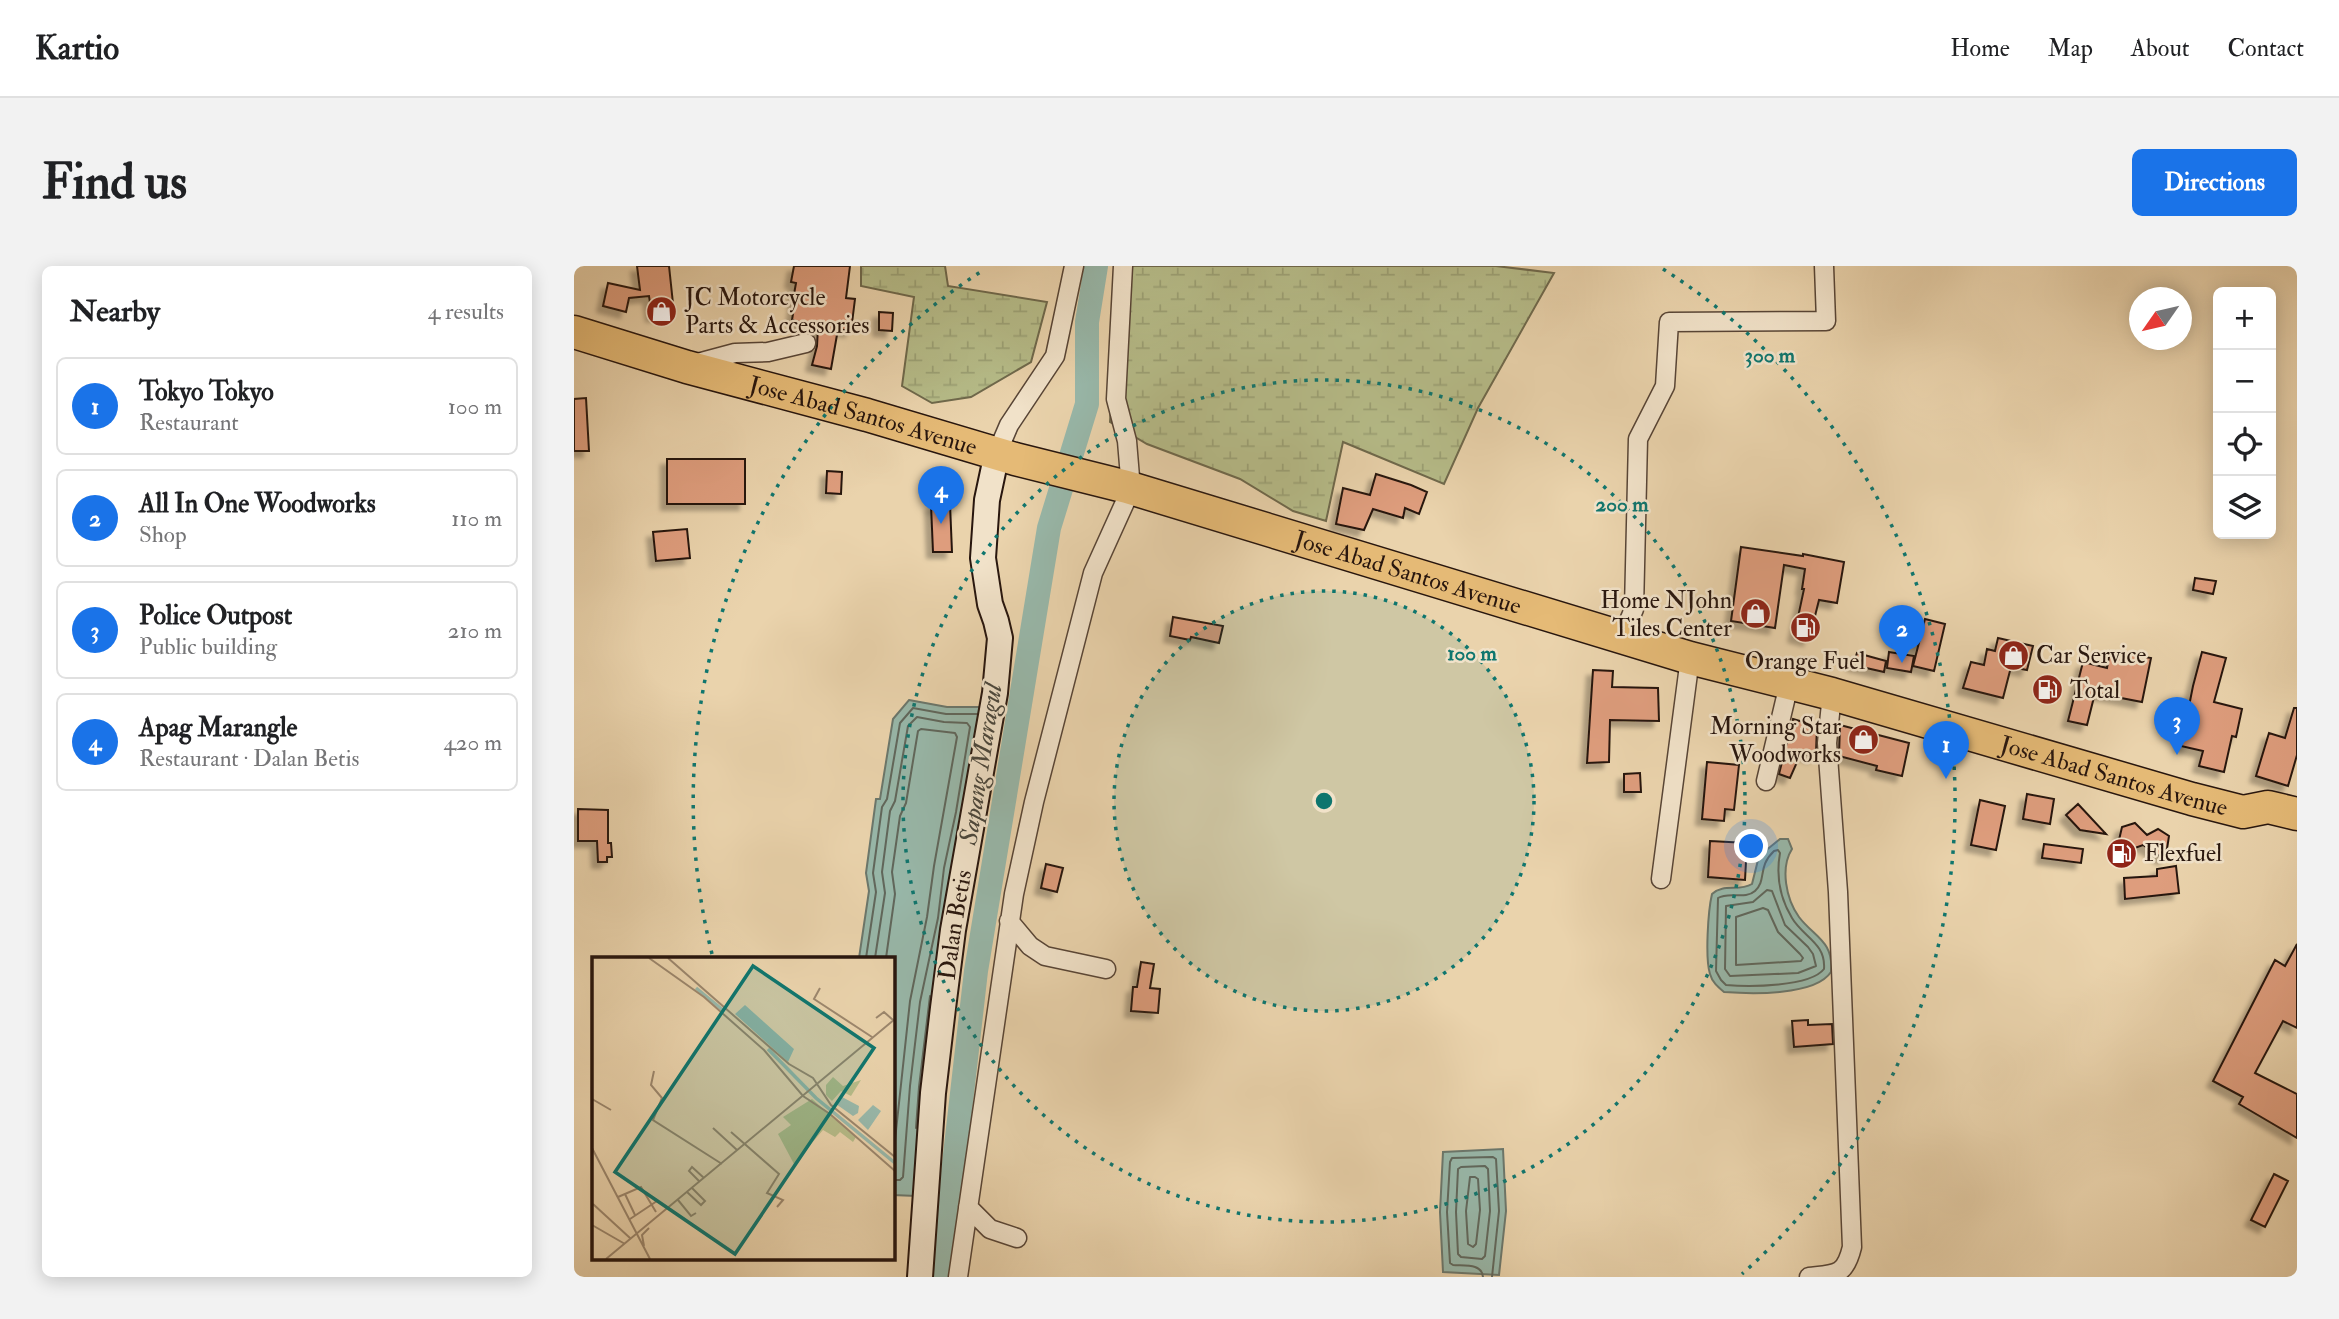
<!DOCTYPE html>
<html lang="en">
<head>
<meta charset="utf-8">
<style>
	:root { --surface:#fff; --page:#f2f2f2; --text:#202124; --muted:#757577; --line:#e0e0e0; --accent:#1a73e8 }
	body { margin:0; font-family:"IM FELL Double Pica",serif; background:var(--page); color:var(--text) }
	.controls { position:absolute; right:21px; top:21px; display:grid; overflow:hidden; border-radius:10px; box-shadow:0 4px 18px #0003 }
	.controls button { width:63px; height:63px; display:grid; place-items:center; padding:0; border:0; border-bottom:2px solid var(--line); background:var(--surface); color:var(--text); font:35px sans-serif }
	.compass { position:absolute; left:1555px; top:21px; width:63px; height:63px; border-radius:50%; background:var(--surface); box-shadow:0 4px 18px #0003; rotate:236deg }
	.you { position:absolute; left:1178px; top:581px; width:24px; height:24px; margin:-18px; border:5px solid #fff; border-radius:50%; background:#1a73e8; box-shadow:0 0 0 10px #1a73e833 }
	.badge { display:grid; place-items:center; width:46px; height:46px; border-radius:50%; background:var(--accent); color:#fff; font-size:23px; font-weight:700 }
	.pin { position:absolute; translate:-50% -58px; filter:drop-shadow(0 2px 4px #0008) }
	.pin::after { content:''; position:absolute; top:37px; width:24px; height:21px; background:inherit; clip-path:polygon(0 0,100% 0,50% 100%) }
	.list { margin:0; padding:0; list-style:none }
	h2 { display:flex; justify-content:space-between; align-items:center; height:91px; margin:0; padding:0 28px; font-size:30px }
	h2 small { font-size:23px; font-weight:400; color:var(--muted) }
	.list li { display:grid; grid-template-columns:46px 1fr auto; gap:21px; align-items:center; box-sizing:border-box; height:98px; margin:0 14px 14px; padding:0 14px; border:2px solid var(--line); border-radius:10px }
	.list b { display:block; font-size:26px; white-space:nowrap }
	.list p { margin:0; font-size:23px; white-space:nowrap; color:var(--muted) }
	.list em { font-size:23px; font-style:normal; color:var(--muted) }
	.icon { flex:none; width:38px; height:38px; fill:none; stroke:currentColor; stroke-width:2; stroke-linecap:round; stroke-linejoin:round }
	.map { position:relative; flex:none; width:1723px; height:1011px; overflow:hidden; border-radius:10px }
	header { display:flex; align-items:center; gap:42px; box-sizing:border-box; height:98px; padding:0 35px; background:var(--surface); border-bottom:2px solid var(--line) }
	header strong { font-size:33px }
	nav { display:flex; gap:38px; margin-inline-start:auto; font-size:24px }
	.intro { display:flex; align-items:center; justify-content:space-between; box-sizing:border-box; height:168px; padding:0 42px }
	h1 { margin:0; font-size:49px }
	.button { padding:18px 32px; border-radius:10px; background:var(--accent); color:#fff; font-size:24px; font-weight:700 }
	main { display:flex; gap:42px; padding:0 42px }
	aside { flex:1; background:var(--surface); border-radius:10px; box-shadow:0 4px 18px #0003 }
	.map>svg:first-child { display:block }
	.wetland { fill:url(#wetland-marsh); stroke:#6f694c; stroke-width:2 }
	.water { fill:#98b8aa; stroke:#6b776c; stroke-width:2 }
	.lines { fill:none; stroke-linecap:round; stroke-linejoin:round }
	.shore { stroke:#60675c; stroke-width:2 }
	.river { stroke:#98b8aa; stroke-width:24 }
	.building { fill:#de9d7d; stroke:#28160e; stroke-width:2; filter:url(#shadow) }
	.street-casing { stroke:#584536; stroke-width:21 }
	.secondary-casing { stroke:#28160e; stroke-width:28 }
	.highway-casing { stroke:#28160e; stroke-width:35 }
	.street { stroke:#f1e2c9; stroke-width:18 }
	.secondary { stroke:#f1e2c9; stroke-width:24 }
	.highway { stroke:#e5ba76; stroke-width:32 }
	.ring { fill:none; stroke:#0f766e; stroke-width:3.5; stroke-dasharray:3.5 7 }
	.labels { text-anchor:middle; stroke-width:5; stroke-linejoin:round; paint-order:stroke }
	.poi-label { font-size:24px; fill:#28160e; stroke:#f1e2c9; text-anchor:start }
	.street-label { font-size:24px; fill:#28160e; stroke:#f1e2c9 }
	.water-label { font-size:26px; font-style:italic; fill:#4a473d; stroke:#f1e2c9 }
	.inset-river { fill:none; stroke:#98b8aa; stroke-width:3.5 }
	.inset-road { fill:none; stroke:#9c876d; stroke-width:2 }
	.view { fill:#0f766e; fill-opacity:0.15; stroke:#0f766e; stroke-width:3.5 }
	.inset-edge { fill:none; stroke:#28160e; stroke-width:3.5 }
	.centre { fill:#0f766e; stroke:#f1e2c9; stroke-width:3.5 }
	.ring-label { font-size:21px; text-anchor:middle; font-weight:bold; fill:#0f766e; stroke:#f1e2c9; stroke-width:5; stroke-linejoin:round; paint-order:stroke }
</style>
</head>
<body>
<header>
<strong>Kartio</strong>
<nav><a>Home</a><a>Map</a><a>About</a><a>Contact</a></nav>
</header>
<div class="intro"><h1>Find us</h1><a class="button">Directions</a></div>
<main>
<aside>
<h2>Nearby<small>4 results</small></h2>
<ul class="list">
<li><span class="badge">1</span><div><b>Tokyo Tokyo</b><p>Restaurant</p></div><em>100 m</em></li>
<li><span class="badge">2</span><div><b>All In One Woodworks</b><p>Shop</p></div><em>110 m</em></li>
<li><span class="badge">3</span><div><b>Police Outpost</b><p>Public building</p></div><em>210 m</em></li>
<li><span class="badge">4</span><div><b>Apag Marangle</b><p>Restaurant · Dalan Betis</p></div><em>420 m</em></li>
</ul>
</aside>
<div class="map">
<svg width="1723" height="1011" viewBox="0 0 1723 1011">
	<defs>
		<pattern id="wetland-marsh" width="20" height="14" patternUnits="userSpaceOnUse" patternTransform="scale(1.75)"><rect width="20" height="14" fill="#b6bc89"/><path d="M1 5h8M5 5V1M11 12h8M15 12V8" fill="none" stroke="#9ca175"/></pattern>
		<filter id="shadow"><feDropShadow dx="-6" dy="6" stdDeviation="2" flood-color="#0004"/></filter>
	</defs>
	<rect width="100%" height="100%" fill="#ead3ac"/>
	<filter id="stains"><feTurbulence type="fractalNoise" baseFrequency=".00286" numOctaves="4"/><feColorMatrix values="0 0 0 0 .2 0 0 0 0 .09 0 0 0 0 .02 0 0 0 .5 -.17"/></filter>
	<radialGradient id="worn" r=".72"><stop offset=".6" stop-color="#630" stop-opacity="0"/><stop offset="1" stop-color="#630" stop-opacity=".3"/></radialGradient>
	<path class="wetland" d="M287 0H371L374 20 473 36 457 96 397 131 358 137 328 120 340 31 287 20Z
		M554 0H922L980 7 904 142 870 218 769 176 752 255 719 245 666 213 573 178 536 156 539 98Z"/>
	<path class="water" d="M335 434 373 441H415L342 930 319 929 318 692H285L295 625 292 607 302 533H306L319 453Z
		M1206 573H1214L1218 583C1206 602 1212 633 1225 651 1240 671 1260 675 1257 706 1241 730 1177 728 1150 726 1144 721 1138 716 1136 708 1131 692 1134 645 1138 628 1150 617 1164 626 1178 618L1185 590Z
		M929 883 932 945 925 1009 869 1006 866 946 869 886Z"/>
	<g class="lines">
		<path class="shore" d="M1200 585 1204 584 1206 587C1202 609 1206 632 1218 652 1229 671 1252 677 1250 703 1236 721 1175 721 1152 719L1147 714 1142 705 1144 632C1155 625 1171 634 1181 625 1193 614 1183 601 1200 585Z
			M1193 624 1198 625 1211 659 1234 681 1239 688 1242 700 1224 707 1156 710 1151 703 1152 640 1179 636Z
			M1189 642 1194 644 1204 666 1226 688 1229 692 1227 695 1162 699V651Z
			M292 692 302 626 299 607 308 541 313 533 326 457 339 442 372 448H403
			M301 692 311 627 308 606 316 545 321 535 334 460 343 451 370 456 393 457 396 461 382 546 370 602 364 652 346 736 336 820 329 911 326 914H318
			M312 692 321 628 318 606 326 550 332 537 344 465 347 463 381 467 383 471 360 600 353 651 336 735 318 902
			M342 862 345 821 356 730
			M911 900 914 903 916 945 911 990 908 993 887 991 884 988 882 946 884 903 887 901Z
			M896 911H901L904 913 906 944 902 978 899 981 894 978 892 945Z
			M909 1011C908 997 890 1000 879 999L876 997 873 946 876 896 878 892 919 891 922 893 925 945 918 1011"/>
		<path class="river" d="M367 1011 402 705 475 262 513 138V56L522 0"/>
	</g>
	<path class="building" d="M63 0H95L100 47 78 50 75 30 55 32 52 46 29 40 34 17 66 24Z
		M220 0H276L272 32 281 33 277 65 264 63 257 103 238 99 243 80 244 61 218 54 221 35 219 34 222 17 217 16Z
		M305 46 319 47 318 65 305 64Z
		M12 132 15 185H0V133Z
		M93 193H171V238H93Z
		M253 205 268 206 267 228 252 227Z
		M802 208 837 219 853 226 845 248 831 242 829 252 799 243 790 264 762 258 769 222 796 229Z
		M376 238 378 286H359L357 239Z
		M113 263 116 292 82 295 79 266Z
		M1167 281 1229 290V288L1270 296 1263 337 1245 334 1235 374 1220 370 1230 323H1228L1231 303 1210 299 1201 362 1157 355Z
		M1621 312 1642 315 1639 328 1619 324Z
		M599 351 649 360 645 377 617 371 616 374 596 370Z
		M1351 353 1371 358 1360 405 1339 400Z
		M1424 372 1459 380 1453 404 1437 401 1429 432 1389 422 1397 396 1410 399 1413 383 1421 385Z
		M1536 385 1577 392 1568 436 1521 427 1513 459 1494 455 1509 396 1533 402Z
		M1315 386 1340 390 1337 406 1313 402Z
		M1628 386 1652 392 1640 436 1668 443 1662 471 1658 470 1650 506 1625 500 1629 485 1607 480 1619 420Z
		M1283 387 1312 395 1310 406 1279 399Z
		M1019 404 1039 405 1038 421 1084 422 1085 455 1036 454 1035 496 1013 497Z
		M1720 442H1723V489L1714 520 1682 510 1695 467 1711 472Z
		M1219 453 1243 460 1242 486 1240 491 1227 487 1216 512 1205 508Z
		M1266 459 1335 477 1328 510 1302 504 1303 500 1265 490Z
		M1133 496 1165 499 1160 544 1151 543 1150 555 1128 553Z
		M1066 507 1067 526H1050V508Z
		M1453 528 1480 533 1476 558 1449 553Z
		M1406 534 1431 540 1422 584 1397 579Z
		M1504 538 1532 568 1506 564 1492 549Z
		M4 543 34 544V577H37L38 591H33V596H24L23 575H4Z
		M1561 557 1573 569 1584 563 1595 570 1593 583 1590 584 1594 588 1590 593 1569 579 1555 584 1545 574 1548 561Z
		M1136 575 1173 577 1171 614 1134 611Z
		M1470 578 1509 583 1507 597 1468 592Z
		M472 598 489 602 483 626 467 622Z
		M1602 600 1605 627 1551 633 1550 612 1583 610V603Z
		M1723 678V762L1709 755 1681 807 1723 828V872L1665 838 1669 831 1639 815 1701 694 1711 700Z
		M567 696 580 698 576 722 586 723 584 747 557 745 559 721H563Z
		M1234 754V759L1258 758 1259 778 1220 781 1218 755Z
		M1700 908 1714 915 1691 961 1677 954Z"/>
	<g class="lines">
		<defs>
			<path id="street" d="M120 98 161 87 194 86 232 77
				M423 187 435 159 481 90 500 0
				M1048 371 1060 343 1064 173 1091 120 1095 56 1252 55 1250 0
				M1192 515 1215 418
				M1087 613 1116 392
				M435 655 456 680 471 690 532 703
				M394 941 416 963 443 972
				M384 1011 440 628 460 536 519 307 557 223 553 175 542 133 549 0
				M1235 1011C1262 1008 1271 1010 1278 981L1264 626 1253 477 1258 428"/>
			<g id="secondary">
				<path id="s1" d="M346 1011 359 827 369 742 379 664 421 427 426 372 422 355 416 338 409 292 413 234 423 187"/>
			</g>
			<g id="highway">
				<path id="s2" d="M0 66 113 101 293 149 441 193 553 221 1116 392 1258 428 1618 533 1669 546 1694 541 1723 548"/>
			</g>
		</defs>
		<use href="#street" class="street-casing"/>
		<use href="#secondary" class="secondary-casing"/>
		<use href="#highway" class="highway-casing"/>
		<use href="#street" class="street"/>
		<use href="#secondary" class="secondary"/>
		<use href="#highway" class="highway"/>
	</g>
	<circle cx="750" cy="535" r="210" fill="#0f766e" fill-opacity=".12"/>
	<g class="ring">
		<circle cx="750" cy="535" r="210"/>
		<circle cx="750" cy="535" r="421"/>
		<path d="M138 688A631 631 0 0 1 411 3M1089 3A631 631 0 0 1 1168 1008"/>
	</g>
	<defs>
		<symbol id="shop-disc" viewBox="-11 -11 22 22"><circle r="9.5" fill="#8f2418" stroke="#f1e2c9"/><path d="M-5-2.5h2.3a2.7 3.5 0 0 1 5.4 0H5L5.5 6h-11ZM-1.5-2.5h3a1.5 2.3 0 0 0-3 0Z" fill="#fff"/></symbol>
		<symbol id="fuel-disc" viewBox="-11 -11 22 22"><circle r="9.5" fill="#8f2418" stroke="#f1e2c9"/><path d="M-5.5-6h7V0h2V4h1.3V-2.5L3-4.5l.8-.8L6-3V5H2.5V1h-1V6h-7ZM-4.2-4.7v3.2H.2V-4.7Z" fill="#fff"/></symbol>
	</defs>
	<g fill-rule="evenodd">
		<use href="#shop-disc" x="70" y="28" width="35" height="35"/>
		<use href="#shop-disc" x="1164" y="330" width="35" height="35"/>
		<use href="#fuel-disc" x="1214" y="344" width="35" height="35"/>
		<use href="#shop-disc" x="1422" y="372" width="35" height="35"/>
		<use href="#fuel-disc" x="1456" y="406" width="35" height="35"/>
		<use href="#shop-disc" x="1272" y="456" width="35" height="35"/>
		<use href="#fuel-disc" x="1530" y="570" width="35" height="35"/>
	</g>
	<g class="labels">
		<g class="poi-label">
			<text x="111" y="39">JC Motorcycle<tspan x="111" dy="28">Parts &amp; Accessories</tspan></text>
			<text x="1158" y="342" text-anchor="end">Home NJohn<tspan x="1158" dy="28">Tiles Center</tspan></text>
			<text x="1462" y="397">Car Service</text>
			<text x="1231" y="403" text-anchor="middle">Orange Fuel</text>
			<text x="1496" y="432">Total</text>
			<text x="1267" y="468" text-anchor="end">Morning Star<tspan x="1267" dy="28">Woodworks</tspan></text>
			<text x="1570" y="595">Flexfuel</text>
		</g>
		<g class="street-label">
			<text dy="8" stroke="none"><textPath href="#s2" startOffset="301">Jose Abad Santos Avenue</textPath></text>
			<text dy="8" stroke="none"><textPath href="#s2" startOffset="868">Jose Abad Santos Avenue</textPath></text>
			<text dy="8" stroke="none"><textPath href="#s2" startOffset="1603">Jose Abad Santos Avenue</textPath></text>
			<text dy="8" stroke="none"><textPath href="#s1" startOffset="354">Dalan Betis</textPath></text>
		</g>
		<g class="water-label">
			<text transform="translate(406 498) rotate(-81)" y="9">Sapang Maragul</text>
		</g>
	</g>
	<g transform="translate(18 691)">
		<rect width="303" height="303" fill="#ead3ac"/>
		<path d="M241 120 251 129 269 123 259 139 249 134 240 144 234 138V128ZM220 142 264 180 261 185 248 175 243 180 231 173 202 207 186 177 199 168 191 160Z" fill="#b6bc89"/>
		<path d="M153 48 202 92 196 105 143 57ZM250 140 267 149 266 156 261 159 244 147ZM281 148 289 154 276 173 266 163Z" fill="#98b8aa"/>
		<path class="inset-river" d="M104 31 132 54M176 92 224 141 303 206"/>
		<path class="inset-road" d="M57 1 112 40 172 93 211 139 238 157 303 214M76 1 197 107 221 121 239 148 303 200M228 31 222 42 280 80M284 61 292 55 301 63M62 114 59 128 70 141 61 163 130 207M0 142 19 153M121 171 145 193M139 175 187 217 175 236 191 243 185 250M0 191 58 302M107 224 97 214 100 210 112 221M95 235 109 248 113 244 100 231M33 237 43 258M26 240 49 230 64 255M86 243 99 259 104 256M1 247 38 281M38 262 65 244M0 268 33 287M52 289 50 278 57 271M14 302 303 62"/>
		<path class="view" d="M161 9 282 91 143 297 23 215Z"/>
		<rect width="303" height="303" class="inset-edge"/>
	</g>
	<circle cx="750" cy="535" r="10" class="centre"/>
	<g class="ring-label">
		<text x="1196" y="96">300 m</text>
		<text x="1048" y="245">200 m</text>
		<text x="898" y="394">100 m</text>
	</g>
	<rect width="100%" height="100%" filter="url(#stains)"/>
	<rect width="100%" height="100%" fill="url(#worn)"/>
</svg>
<div class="controls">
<button>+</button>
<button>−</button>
<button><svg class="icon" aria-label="locate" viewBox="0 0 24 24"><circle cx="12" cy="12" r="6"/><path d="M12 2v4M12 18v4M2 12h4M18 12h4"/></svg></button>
<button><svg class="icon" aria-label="layers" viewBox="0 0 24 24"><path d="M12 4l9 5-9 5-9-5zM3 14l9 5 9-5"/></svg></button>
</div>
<svg class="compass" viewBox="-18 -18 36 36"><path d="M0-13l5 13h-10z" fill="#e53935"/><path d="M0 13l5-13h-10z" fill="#757577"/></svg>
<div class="you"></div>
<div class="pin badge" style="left:1372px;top:513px">1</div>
<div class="pin badge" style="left:1328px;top:397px">2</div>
<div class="pin badge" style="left:1603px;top:489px">3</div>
<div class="pin badge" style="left:367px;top:258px">4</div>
</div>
</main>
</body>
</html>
